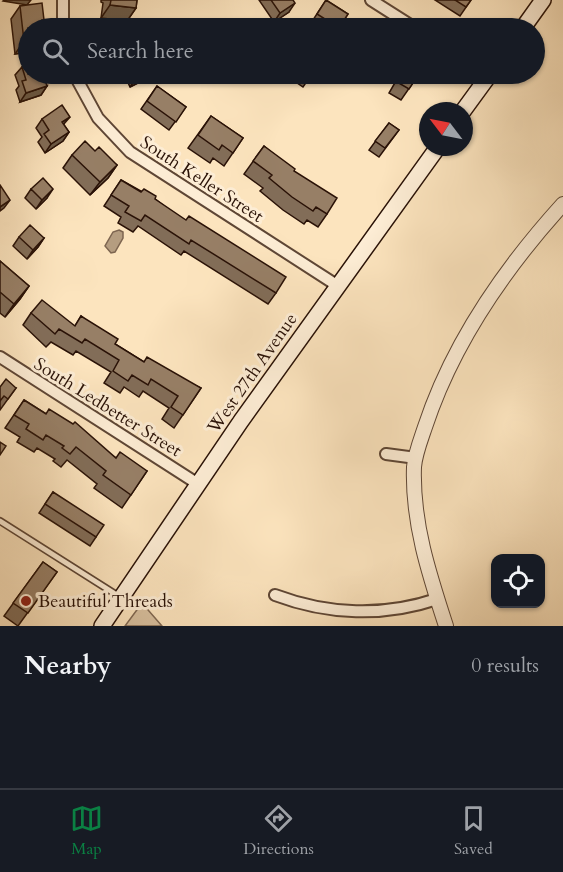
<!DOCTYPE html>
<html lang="en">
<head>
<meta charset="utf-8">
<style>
	:root { --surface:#171b24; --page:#20242c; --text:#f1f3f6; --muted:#9ea1a6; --line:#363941; --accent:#0b8043 }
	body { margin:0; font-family:Cardo,serif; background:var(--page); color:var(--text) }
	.controls { position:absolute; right:18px; bottom:18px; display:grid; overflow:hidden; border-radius:12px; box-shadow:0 2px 4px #0004 }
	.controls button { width:54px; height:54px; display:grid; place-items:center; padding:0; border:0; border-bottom:2px solid var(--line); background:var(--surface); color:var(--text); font:30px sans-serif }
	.compass { position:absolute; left:419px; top:102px; width:54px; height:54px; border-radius:50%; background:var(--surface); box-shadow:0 2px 4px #0004; rotate:302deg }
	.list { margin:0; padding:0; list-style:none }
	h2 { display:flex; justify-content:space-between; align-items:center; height:78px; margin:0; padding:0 24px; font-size:26px }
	h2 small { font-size:20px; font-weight:400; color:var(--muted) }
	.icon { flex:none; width:33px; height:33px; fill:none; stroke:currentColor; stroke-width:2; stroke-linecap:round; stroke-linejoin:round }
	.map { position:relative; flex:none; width:563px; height:626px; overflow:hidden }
	.search { position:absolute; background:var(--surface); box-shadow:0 2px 4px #0004; left:18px; right:18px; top:18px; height:66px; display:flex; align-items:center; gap:15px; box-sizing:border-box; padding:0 21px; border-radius:33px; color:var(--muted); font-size:22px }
	.sheet { height:162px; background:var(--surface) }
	nav { display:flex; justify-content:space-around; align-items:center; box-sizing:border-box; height:84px; border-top:2px solid var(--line); background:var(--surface); font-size:16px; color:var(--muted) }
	nav a { display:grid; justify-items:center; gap:3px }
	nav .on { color:var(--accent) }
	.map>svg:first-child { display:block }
	.green { fill:#d8c09f; stroke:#816953; stroke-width:1.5 }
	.water { fill:#b59d80; stroke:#7d6550; stroke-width:1.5 }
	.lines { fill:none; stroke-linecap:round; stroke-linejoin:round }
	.service-casing { stroke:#5e4635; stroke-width:8 }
	.minor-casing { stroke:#5e4635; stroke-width:14 }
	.tertiary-casing { stroke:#5e4635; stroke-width:16 }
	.secondary-casing { stroke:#2a1207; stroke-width:18 }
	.service { stroke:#fdedd5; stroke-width:5 }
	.minor { stroke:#fdedd5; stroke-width:10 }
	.tertiary { stroke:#fdedd5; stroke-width:14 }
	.secondary { stroke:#fdedd5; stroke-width:15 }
	.wall { fill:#826d58; stroke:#2a1207; stroke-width:1.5 }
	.shaded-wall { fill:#6a5947; stroke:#2a1207; stroke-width:1.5 }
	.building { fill:#977f66; stroke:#2a1207; stroke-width:1.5 }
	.poi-dot { fill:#8f2418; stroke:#fdedd5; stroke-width:2 }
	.labels { text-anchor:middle; stroke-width:6; stroke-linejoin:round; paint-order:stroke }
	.street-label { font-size:18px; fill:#2a1207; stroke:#fdedd5 }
	.poi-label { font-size:18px; fill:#2a1207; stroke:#fdedd5; text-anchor:start }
</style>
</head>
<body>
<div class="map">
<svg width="563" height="626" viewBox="0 0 563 626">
	<rect width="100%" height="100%" fill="#fce4be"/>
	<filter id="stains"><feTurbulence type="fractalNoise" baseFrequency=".00333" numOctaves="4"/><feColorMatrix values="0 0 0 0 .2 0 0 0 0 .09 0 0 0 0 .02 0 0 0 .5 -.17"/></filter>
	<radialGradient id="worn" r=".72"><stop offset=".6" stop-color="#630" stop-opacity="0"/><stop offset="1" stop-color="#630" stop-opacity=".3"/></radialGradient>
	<path class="green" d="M142 603 162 626H125Z"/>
	<path class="water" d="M119 230 123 232V238L115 252 111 253 105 246 113 232Z"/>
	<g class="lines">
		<defs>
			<path id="service" d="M0 521 120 597"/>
			<path id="minor" d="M63 0V28
				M371 0 415 28
				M74 74 98 118 130 152 338 286
				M0 357 198 484
				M386 454 416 458
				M275 595C328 615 384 617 437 599"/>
			<path id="tertiary" d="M446 626C429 574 412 522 414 467 415 454 421 439 425 427 452 345 505 268 563 204"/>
			<path id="secondary" d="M523 28 543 0
				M463 111 490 74
				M102 626 241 421 438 147"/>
		</defs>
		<use href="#service" class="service-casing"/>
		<use href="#minor" class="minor-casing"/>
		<use href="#tertiary" class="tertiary-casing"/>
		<use href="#secondary" class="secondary-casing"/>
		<use href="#service" class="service"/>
		<use href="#minor" class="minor"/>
		<use href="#tertiary" class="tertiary"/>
		<use href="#secondary" class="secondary"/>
	</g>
	<path class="wall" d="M101 0H137L136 8 127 21 101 18 103 3 101 2Z
		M259 0H293L289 12 274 22Z
		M326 0 348 14 339 28H320L311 23Z
		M435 0H471L460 16Z
		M20 6 44 20 28 52 15 54 11 19Z
		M22 67 28 74H46L44 77 47 86 41 95 20 102 16 90 19 86 15 75Z
		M124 74H149L144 80 130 87Z
		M293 74H312L303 87 290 78Z
		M386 74H419L401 100 389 93 396 81 385 75Z
		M157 86 186 107 169 130 141 109Z
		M211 116 243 138 224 166 213 158 210 163 188 148Z
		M42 119 64 125 69 132 63 141 45 153 38 142 42 137 36 128Z
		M389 123 399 130 379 157 369 150Z
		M264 146 294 171 327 214 318 227 307 220 304 224 283 210 260 191 263 188 244 174Z
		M95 151 117 165 108 178 90 195 63 168 72 155Z
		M121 180 155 199 276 293 268 304 184 251 181 255 138 226 133 232 118 223 121 217 104 206Z
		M31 189 47 198 36 209 25 198Z
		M19 237 44 238 38 247 27 259 13 246Z
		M0 261 29 286 20 299 5 317 0 313Z
		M31 313 75 326 81 316 115 344 144 362 201 388 174 428 162 419 169 408 143 391 139 397 124 387 120 393 104 383 111 372 76 351 73 355 51 342 46 347 23 325Z
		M0 387 16 388 0 410Z
		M24 400 116 458 147 471 122 508 94 488 97 484 67 460 61 467 53 461 55 459 37 448 34 452 17 442 20 437 5 428Z
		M53 492 96 537 90 546 39 513Z
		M43 562 57 572 18 626 4 616Z"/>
	<path class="shaded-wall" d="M4 0H31L27 5 3 1Z
		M295 3 289 12 274 22 280 13Z
		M110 5 136 8 127 21 101 18Z
		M24 41H28V52L15 54Z
		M139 74H149L144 80 130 87Z
		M47 86 41 95 20 102 26 93Z
		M70 117 63 125 62 122Z
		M69 132 63 141 45 153 51 144Z
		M117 165 108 178 90 195 100 182Z
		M53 189 47 198 36 209 42 200Z
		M10 200 4 208 0 211V207Z
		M44 238 38 247 27 259 33 250Z
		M29 286 20 299 5 317 14 304Z"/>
	<path class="building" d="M111 0H137L136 8 110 5Z
		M271 0H293L295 3 280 13Z
		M326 0 348 14 339 28 317 14Z
		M455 0H471L466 7Z
		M42 3 44 20H42L43 28H28V41H24L20 6Z
		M124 20 127 28H105Z
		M366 22 376 28H362Z
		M28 64V74H43L47 86 26 93 22 81 26 80 22 67Z
		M302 74H312L309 78Z
		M402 74H419L409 89 397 82Z
		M157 86 186 107 176 122 147 101Z
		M62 105 70 117 62 122 69 132 51 144 44 134 49 130 42 119Z
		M211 116 243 138 233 153 222 145 219 150 198 135Z
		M389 123 399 130 385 148 375 141Z
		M85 141 95 151 99 147 117 165 100 182 72 155Z
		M264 146 295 169 294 171 337 198 327 214 316 207 313 211 292 197 269 178 272 175 253 161Z
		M43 178 53 189 42 200 31 189Z
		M121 180 141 192 144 189 156 196 155 199 186 220 189 216 286 277 276 293 191 240 189 244 145 215 141 221 125 212 129 206 111 195Z
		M0 185 10 200 0 207Z
		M30 225 44 238 33 250 19 237Z
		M0 261 29 286 14 304 0 292Z
		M42 300 75 326 81 316 118 339 115 344 144 362 147 357 201 388 183 415 171 407 178 396 151 379 148 385 132 375 128 381 113 371 119 360 85 339 82 343 59 329 55 334 31 313Z
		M6 379 16 388 8 399 4 396 0 401V387Z
		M24 400 46 414 49 409 73 424 75 422 116 458 120 452 147 471 131 495 103 475 106 471 76 447 70 454 62 448 64 446 46 435 43 440 26 429 29 424 14 415Z
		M0 442 6 446 0 455Z
		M53 492 104 525 96 537 45 504Z
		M43 562 57 572 28 613 13 603Z"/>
	<circle class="poi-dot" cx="26" cy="601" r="6"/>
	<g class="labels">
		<g class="street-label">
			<text transform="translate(202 179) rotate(33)" y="6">South Keller Street</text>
			<text transform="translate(252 373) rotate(-55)" y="6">West 27th Avenue</text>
			<text transform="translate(108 407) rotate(32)" y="6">South Ledbetter Street</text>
		</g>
		<g class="poi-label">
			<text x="38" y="607">Beautiful Threads</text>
		</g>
	</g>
	<rect width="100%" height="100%" filter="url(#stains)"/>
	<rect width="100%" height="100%" fill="url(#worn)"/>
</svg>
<div class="controls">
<button><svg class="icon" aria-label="locate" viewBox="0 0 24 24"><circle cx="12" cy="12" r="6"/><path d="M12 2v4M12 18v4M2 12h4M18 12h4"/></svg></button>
</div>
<svg class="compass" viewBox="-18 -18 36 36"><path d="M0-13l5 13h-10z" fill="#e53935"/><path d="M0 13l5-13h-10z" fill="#9ea1a6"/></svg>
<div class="search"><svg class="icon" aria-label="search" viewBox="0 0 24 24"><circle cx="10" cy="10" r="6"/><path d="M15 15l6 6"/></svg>Search here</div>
</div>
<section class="sheet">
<h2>Nearby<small>0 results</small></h2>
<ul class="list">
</ul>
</section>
<nav>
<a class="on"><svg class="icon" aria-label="map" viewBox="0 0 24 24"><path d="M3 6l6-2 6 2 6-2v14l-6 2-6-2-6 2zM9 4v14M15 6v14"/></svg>Map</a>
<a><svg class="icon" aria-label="directions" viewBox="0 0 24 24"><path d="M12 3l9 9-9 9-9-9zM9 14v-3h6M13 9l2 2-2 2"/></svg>Directions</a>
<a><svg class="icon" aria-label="saved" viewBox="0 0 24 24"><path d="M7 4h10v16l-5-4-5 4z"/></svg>Saved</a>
</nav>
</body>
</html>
